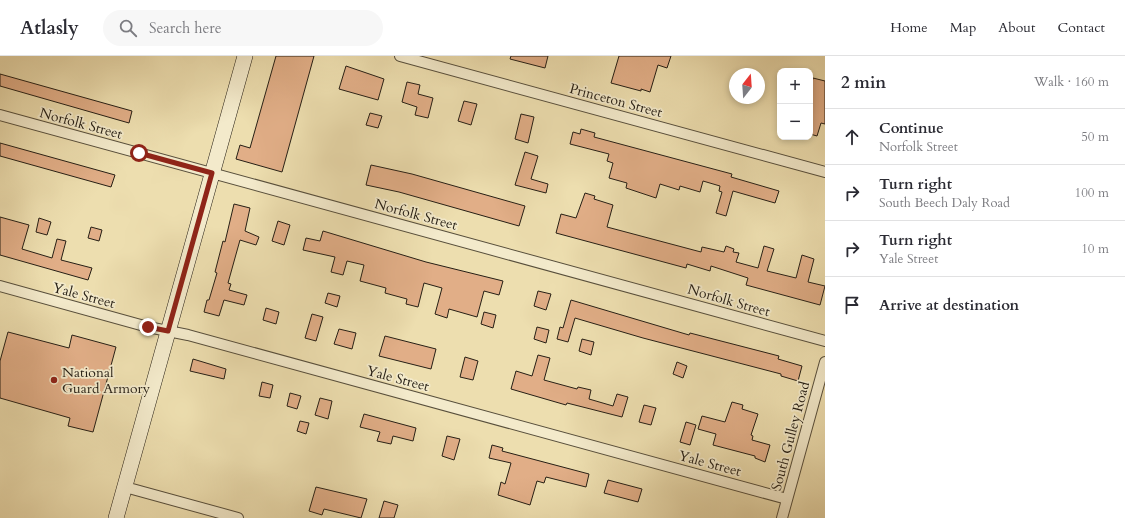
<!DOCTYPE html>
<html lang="en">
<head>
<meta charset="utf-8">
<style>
	:root { --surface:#fff; --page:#f7f7f7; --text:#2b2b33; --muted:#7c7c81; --line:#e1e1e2 }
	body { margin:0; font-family:Cardo,serif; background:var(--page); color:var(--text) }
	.controls { position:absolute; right:12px; top:12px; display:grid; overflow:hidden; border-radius:8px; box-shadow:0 2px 6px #0003 }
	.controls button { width:36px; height:36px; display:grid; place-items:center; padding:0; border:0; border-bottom:1px solid var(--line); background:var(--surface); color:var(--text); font:20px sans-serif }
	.compass { position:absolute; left:729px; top:12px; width:36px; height:36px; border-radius:50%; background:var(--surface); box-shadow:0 2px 6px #0003; rotate:17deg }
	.stop { position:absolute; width:12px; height:12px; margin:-9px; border:3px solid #8f2418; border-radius:50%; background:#fff }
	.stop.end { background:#8f2418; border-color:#fff; box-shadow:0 1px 4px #0008 }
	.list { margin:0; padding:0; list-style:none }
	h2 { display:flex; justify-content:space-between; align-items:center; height:52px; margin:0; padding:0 16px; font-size:17px }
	h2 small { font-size:13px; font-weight:400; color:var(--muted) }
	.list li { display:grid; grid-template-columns:26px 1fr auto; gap:12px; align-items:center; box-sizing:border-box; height:56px; padding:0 16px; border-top:1px solid var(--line) }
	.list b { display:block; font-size:15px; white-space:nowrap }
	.list p { margin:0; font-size:13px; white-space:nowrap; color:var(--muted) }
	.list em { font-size:13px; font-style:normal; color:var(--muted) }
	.icon { flex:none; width:22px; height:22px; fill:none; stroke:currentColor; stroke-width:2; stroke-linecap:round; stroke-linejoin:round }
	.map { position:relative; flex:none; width:825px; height:462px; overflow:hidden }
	header { display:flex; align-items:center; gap:24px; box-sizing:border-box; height:56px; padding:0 20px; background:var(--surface); border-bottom:1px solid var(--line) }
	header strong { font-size:19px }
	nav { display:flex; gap:22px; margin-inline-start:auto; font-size:14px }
	.search { width:280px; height:36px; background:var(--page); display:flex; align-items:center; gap:10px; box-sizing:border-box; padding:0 14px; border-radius:22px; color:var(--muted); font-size:15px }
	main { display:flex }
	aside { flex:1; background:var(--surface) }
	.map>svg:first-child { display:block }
	.building { fill:#e1ae87; stroke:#261f15 }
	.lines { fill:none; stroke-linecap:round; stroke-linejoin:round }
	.minor-casing { stroke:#584f3c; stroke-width:12 }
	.secondary-casing { stroke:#261f15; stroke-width:16 }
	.minor { stroke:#f3eacb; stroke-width:10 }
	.secondary { stroke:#f3eacb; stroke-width:15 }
	.route { stroke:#8f2418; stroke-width:5 }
	.poi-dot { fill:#8f2418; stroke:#f3eacb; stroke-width:1.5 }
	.labels { text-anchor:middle; stroke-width:3.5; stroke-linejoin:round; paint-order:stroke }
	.street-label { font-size:14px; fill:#261f15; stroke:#f3eacb }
	.poi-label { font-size:14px; fill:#261f15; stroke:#f3eacb; text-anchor:start }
</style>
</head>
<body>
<header>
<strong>Atlasly</strong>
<div class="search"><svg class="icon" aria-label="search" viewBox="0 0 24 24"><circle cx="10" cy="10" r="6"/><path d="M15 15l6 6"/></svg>Search here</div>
<nav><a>Home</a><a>Map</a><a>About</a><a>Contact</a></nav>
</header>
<main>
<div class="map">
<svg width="825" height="462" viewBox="0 0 825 462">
	<rect width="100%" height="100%" fill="#eddeaf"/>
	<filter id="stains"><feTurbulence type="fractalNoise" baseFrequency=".005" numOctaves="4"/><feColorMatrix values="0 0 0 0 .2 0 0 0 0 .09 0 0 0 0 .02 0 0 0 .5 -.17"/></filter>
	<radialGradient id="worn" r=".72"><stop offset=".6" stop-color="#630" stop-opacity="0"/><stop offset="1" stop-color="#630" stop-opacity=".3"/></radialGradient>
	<path class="building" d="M276 0H314L282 116 236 103 240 89 250 92Z
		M511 0H548L545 12 510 3Z
		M619 0H671L667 12 658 9 650 36 641 33V35L611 27Z
		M346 10 384 23 378 44 339 33Z
		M0 18 132 55 129 67 0 30Z
		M813 22 825 25V68L821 67 817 80 810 78V26L812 27Z
		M407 26 420 29 418 38 433 42 428 62 415 59 417 51 402 46Z
		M464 45 477 48 471 69 458 65Z
		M370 57 382 60 378 72 366 69Z
		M521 58 534 61 528 87 515 83Z
		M581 73 595 77 594 81 732 118 731 121 779 135 775 147 733 135 726 160 716 157 722 136 719 135 720 130 703 125 700 136 680 130 679 134 660 128 656 142 626 132 627 127 609 122 613 107 607 105 609 98 570 88 573 76 580 78Z
		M0 87 115 119 111 131 0 100Z
		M525 96 538 100 531 123 548 128 546 137 515 129Z
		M371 109 412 118 525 150 519 170 399 136 366 129Z
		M585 137 595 140 594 143 613 149 607 171 701 196 702 191 724 196 726 190 734 193 733 196 739 197 736 206 758 212 764 190 774 193 767 215 796 222 802 199 814 203 808 226 825 230 820 249 746 229 748 222 711 210 710 215 687 208 686 212 556 177 561 158 576 162Z
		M234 148 250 152 245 175 259 181 256 189 240 184 228 227 231 228 229 234 247 239 244 249 224 244 219 260 204 256 207 244H209L217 217 215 216 223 185 225 186Z
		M0 161 29 169 22 193 52 202 57 183 66 185 61 204 92 212 88 224 0 199Z
		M39 162 51 166 47 179 36 176Z
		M278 165 290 169 284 189 272 185Z
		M91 171 102 174 99 185 88 182Z
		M323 175 426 206 503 225 499 239 484 235 477 261 449 253 447 262 435 258 442 232 424 227 418 251 406 248 407 243 385 237 386 232 360 225 364 209 347 205 343 219 331 216 335 201 303 194 306 182 320 185Z
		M538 235 551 238 546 254 534 250Z
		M328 237 340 240 337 251 325 247Z
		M571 244 689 279 690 277 779 300 778 303 802 310 798 325 781 320V318L643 282 575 262 568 286 557 283 560 271 563 272Z
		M266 252 279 256 276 268 263 264Z
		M484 256 496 259 493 272 481 268Z
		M312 258 323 261 316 285 305 282Z
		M537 271 549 274 546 287 534 283Z
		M339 273 356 277 352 293 334 288Z
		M8 276 69 292 72 279 116 291 93 376 68 370 70 362 0 342V305Z
		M385 280 436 293 431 313 379 300Z
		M582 283 594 286 591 299 579 295Z
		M538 299 550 302 544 324 577 333 578 331 591 334 589 343 613 350 617 338 628 341 622 361 567 347 566 349 511 333 516 315 532 320Z
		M465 301 478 305 473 324 460 321Z
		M193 303 226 313 224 323 190 315Z
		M677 306 687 310 683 322 673 318Z
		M262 326 273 329 270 342 259 340Z
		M290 337 301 340 297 353 287 350Z
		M320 342 332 345 328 363 315 359Z
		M732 346 743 349 742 353 758 358 751 379 753 380 752 384 770 389 765 406 755 402V400L713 389 716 378 698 373 702 360 725 366Z
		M644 349 656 352 651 369 639 366Z
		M364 358 416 372 413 385 393 380 391 388 377 385 380 376 360 371Z
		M300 365 309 367 306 378 297 375Z
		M686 366 696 369 690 389 680 386Z
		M447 380 460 383 454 404 442 400Z
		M492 389 503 392 502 395 589 418 586 431 546 421 544 427 537 425 530 449 498 439 501 426 505 428 511 407 489 402Z
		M608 424 642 433 638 446 604 437Z
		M316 431 367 443 361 462 324 453 322 459 309 455Z
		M384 445 398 449 394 462H379Z"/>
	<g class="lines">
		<defs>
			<path id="minor" d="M400 0 825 116
				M0 59 825 285
				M0 230 148 271 188 279 787 443
				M125 431 238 462
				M782 462 825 306"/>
			<path id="secondary" d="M116 462 245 0"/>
		</defs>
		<use href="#minor" class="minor-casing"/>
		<use href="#secondary" class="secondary-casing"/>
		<use href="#minor" class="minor"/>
		<use href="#secondary" class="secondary"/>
	</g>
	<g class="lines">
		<path class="route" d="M139 97 212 117 168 275 148 271"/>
	</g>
	<circle class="poi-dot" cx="54" cy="324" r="4"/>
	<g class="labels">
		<g class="street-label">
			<text transform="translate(616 44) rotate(15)" y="5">Princeton Street</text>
			<text transform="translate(81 67) rotate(15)" y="5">Norfolk Street</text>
			<text transform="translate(416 158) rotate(15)" y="5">Norfolk Street</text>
			<text transform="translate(84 239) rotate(15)" y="5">Yale Street</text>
			<text transform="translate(729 244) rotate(16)" y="5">Norfolk Street</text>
			<text transform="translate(398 322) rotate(15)" y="5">Yale Street</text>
			<text transform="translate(790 380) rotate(-75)" y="5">South Gulley Road</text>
			<text transform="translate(710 407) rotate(15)" y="5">Yale Street</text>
		</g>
		<g class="poi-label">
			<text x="62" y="321">National<tspan x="62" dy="16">Guard Armory</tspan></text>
		</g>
	</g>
	<rect width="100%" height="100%" filter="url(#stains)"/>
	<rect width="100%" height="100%" fill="url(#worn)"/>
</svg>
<div class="controls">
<button>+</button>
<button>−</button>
</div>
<svg class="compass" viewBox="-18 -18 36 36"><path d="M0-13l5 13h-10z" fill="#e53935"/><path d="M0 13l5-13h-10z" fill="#7c7c81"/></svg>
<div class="stop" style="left:139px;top:97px"></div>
<div class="stop end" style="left:148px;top:271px"></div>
</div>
<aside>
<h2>2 min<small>Walk · 160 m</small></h2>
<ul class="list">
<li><svg class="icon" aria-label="ahead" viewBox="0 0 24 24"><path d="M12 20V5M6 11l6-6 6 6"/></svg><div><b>Continue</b><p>Norfolk Street</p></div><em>50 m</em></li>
<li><svg class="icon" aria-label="right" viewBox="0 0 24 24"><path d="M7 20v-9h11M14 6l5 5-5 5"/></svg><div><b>Turn right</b><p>South Beech Daly Road</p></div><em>100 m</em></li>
<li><svg class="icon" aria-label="right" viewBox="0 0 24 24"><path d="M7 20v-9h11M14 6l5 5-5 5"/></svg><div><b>Turn right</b><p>Yale Street</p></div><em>10 m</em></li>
<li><svg class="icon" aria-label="arrive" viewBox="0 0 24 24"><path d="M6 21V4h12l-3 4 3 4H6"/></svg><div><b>Arrive at destination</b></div></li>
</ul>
</aside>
</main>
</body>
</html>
